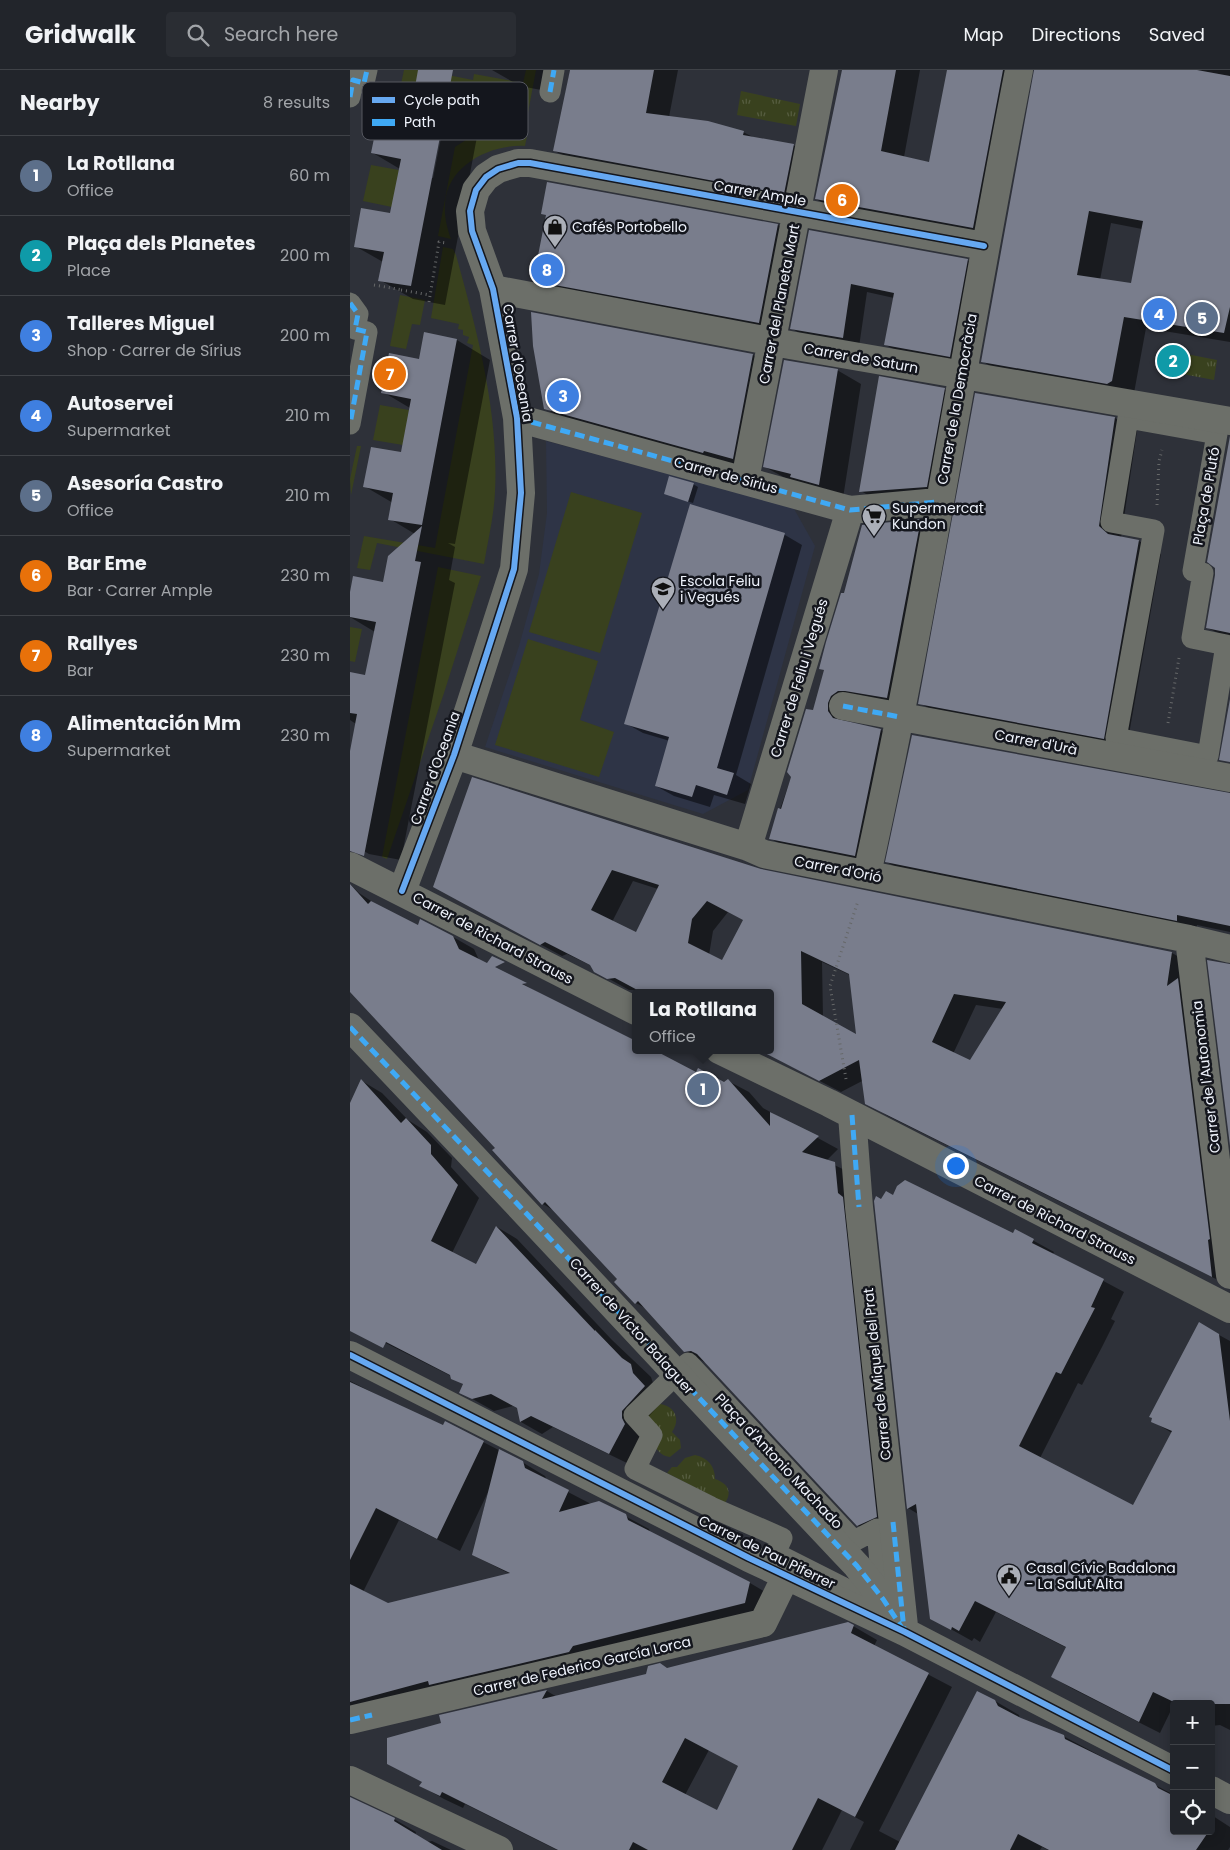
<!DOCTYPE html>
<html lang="en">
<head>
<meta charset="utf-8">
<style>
	:root { --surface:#22252b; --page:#2a2d33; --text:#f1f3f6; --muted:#a2a5a9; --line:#3f4247; --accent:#b45309 }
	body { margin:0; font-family:Poppins,sans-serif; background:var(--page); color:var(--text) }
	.controls { position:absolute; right:15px; bottom:15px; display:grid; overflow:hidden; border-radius:5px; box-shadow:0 2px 12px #0003 }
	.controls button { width:45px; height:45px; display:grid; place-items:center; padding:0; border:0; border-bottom:1px solid var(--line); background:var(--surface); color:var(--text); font:25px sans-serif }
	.you { position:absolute; left:605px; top:1095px; width:18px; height:18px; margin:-12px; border:4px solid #fff; border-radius:50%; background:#1a73e8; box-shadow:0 0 0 8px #1a73e833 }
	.badge { display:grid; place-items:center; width:32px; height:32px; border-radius:50%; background:var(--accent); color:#fff; font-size:16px; font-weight:700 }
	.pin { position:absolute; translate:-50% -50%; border:2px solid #fff; box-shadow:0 1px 5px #0006 }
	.popup { position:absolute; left:282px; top:919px; width:142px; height:65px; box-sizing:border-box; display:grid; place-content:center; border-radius:5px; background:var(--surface); filter:drop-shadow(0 1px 4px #0005); font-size:16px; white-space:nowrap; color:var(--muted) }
	.popup b { font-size:19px; color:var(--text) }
	.popup::after { content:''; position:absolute; left:50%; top:100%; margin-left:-10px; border:10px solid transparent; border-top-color:var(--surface) }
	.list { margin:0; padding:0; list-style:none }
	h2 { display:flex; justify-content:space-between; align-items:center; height:65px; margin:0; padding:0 20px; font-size:21px }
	h2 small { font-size:16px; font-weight:400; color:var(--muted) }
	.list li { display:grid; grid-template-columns:32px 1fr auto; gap:15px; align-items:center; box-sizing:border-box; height:80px; padding:0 20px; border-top:1px solid var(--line) }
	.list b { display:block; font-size:19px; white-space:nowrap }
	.list p { margin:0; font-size:16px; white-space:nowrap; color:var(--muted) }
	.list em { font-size:16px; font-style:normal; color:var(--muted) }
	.icon { flex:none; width:28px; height:28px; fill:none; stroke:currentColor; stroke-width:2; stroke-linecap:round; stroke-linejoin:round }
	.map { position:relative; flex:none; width:880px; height:1780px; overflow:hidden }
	header { display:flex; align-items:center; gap:30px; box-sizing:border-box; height:70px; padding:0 25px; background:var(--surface); border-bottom:1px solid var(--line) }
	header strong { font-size:24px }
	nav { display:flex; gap:28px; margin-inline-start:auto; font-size:18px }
	.search { width:350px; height:45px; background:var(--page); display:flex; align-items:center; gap:12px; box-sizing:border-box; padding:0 18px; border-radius:5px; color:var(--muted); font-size:19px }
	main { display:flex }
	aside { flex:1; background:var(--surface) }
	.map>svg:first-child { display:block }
	.built { fill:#2e3446 }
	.park { fill:url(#park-tufts) }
	.garden { fill:#39411e }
	.shadow { fill:#0007; fill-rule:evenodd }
	.building { fill:#797d8c; fill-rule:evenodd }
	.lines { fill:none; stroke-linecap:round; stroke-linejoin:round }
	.path { stroke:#666869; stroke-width:3; stroke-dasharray:1 4; stroke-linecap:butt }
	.pedestrian { stroke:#6c6f69; stroke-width:21 }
	.minor { stroke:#6c6f69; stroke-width:28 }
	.quiet { stroke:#3fa9f5; stroke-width:5; stroke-dasharray:10 5; stroke-linecap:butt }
	.cycleway-casing { stroke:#14161d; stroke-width:9 }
	.cycleway { stroke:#66a8f1; stroke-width:6 }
	.labels { text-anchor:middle; stroke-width:5; stroke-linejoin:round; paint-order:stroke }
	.street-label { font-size:14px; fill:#eff3fc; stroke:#14161d }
	.poi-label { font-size:14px; fill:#eff3fc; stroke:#14161d; text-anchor:start }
	.key { fill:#14161d; stroke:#565860; stroke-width:1 }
	.key-label { font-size:14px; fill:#eff3fc }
</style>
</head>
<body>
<header>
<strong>Gridwalk</strong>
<div class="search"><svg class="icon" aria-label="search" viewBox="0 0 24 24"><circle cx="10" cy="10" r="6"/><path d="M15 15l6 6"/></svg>Search here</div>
<nav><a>Map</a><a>Directions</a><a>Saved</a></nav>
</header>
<main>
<aside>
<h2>Nearby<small>8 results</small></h2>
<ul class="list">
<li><span class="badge" style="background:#5c6f8a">1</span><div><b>La Rotllana</b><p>Office</p></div><em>60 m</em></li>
<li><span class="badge" style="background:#0f9aa8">2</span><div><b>Plaça dels Planetes</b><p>Place</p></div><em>200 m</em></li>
<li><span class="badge" style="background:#3f7fe0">3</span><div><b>Talleres Miguel</b><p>Shop · Carrer de Sírius</p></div><em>200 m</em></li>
<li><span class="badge" style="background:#3f7fe0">4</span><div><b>Autoservei</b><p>Supermarket</p></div><em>210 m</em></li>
<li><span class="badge" style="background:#5c6f8a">5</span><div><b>Asesoría Castro</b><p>Office</p></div><em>210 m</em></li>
<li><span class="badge" style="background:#e8710a">6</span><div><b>Bar Eme</b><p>Bar · Carrer Ample</p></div><em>230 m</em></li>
<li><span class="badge" style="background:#e8710a">7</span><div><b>Rallyes</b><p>Bar</p></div><em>230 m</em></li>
<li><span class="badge" style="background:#3f7fe0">8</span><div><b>Alimentación Mm</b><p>Supermarket</p></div><em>230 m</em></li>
</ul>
</aside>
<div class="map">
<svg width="880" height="1780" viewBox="0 0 880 1780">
	<defs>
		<pattern id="park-tufts" width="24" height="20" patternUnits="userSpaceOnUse" patternTransform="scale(1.25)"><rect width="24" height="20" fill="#39411e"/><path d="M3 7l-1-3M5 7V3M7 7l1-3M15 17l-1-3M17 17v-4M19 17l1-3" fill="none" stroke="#565d40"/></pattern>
	</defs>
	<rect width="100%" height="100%" fill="#2e3139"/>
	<path class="built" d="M196 371 443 437 465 476 398 720 353 744 135 677 169 576 189 504 197 443Z"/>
	<path class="park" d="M391 21 450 34 446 56 387 45Z
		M821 281 867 290 864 310 817 301Z
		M310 1334C325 1336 331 1349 322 1362L330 1370 331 1378 320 1387C301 1385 301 1359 298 1344Z
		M345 1385C358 1388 365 1396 365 1409 377 1413 383 1421 375 1433L317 1403 322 1397H327L335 1388Z"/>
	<path class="garden" d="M54 0H73L123 10 124 4 173 13 176 0H186L177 48 147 43 140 31 51 14Z
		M141 54 178 61 175 76C141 74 97 95 95 134 94 146 97 158 101 169L88 166 105 77Z
		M21 95 49 100 42 137 13 131Z
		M93 177 103 179 106 185C127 261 149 342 145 422 144 446 138 470 134 494L27 473 20 500 7 498 14 466 85 478 123 275 117 273 119 267 113 265V260L108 259 109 254 81 248Z
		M50 225 75 230 70 255 62 254 56 279 40 276Z
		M30 335 59 340 53 375 23 370Z
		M7 376H11L1 425 0 409Z
		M221 422 292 443 250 583 179 562Z
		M88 497 131 506 94 623 37 789 32 787Z
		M0 557 12 559 5 592 0 591Z
		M178 569 248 591 230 650 264 662 249 707 145 675Z"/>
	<path class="shadow" d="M142 0H206L202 22 170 16Z
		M220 0H328L319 47 393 62 405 68 443 75 465 87 456 135 227 93 205 81Z
		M493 0H570L554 87 580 93 598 0H682L645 170 488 141 466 129Z
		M685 0H880V272L796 258 784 323 654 304 632 291ZM761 153 792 159 782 214 750 210Z
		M96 32 130 51 95 235 63 229 30 210 33 192 5 176 41 145 50 99 23 83 60 52ZM88 68H91L83 108H81Z
		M198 114 428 155 443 164 425 261 200 219 185 210 197 146Z
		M460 161 617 190 633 199 616 295 552 284 536 275 544 228 517 222 509 277 458 268 441 258Z
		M182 244 403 285 423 297 403 400 215 350 195 338Z
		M107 270 140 290 105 474 98 473 105 477 99 510 105 513 51 790 19 784 0 773V687L6 654 0 650V604L16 607 25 562 0 547V529L34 514 65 464 40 449 43 433 14 416 52 384 60 338 33 322 70 291Z
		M487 300 511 314 493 428 439 410 415 397Z
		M594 319 618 333 601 431 535 435 511 421Z
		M626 324 765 348 787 361 771 468 789 471 811 484 776 681 592 646 570 633Z
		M880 369V569L858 558 867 505Z
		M343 414 348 417 343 433 320 426Z
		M340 436 435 465 452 475 386 705 401 714 395 734 364 725 360 737 324 726 306 716 320 671 293 663 275 653Z
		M571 451 590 462 557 639 497 644V653L531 660 550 671 524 797 440 780 420 768 464 642 475 601 471 598 495 525Z
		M123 708 411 801 822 883 843 895 880 1216 538 1046 517 1033 514 1010 491 1022 410 980H420V923L279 920 245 901 242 896 217 884 212 886 105 828ZM283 811 308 819 286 864 262 852ZM378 842 394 850 373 892 359 885 363 861ZM472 892 500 905 507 966 473 947ZM626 935 653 939 621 992 603 984Z
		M880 724V862L847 855 846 861 556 803 537 792Z
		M0 814 9 823 30 837 69 857 103 867 124 879 129 890 175 915 286 980 375 1014 378 1011 399 1022 413 1038 488 1079 476 1091 505 1105 547 1458 528 1467 507 1455 356 1293 335 1281 295 1238 286 1233 269 1209 208 1143 193 1134 144 1080 146 1078 0 919Z
		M12 1011 32 1023 58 1050 77 1062 102 1088 101 1097 129 1128 102 1183 127 1196 147 1157 167 1169 262 1270 301 1307 304 1316 315 1328 293 1353V1361L281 1395 203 1357 192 1364 171 1352 169 1339 163 1336 144 1341 110 1322 114 1315 101 1306 0 1255V1035Z
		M544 1126 664 1165 666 1161 704 1182 703 1184 774 1222 761 1249 765 1251 752 1277 732 1315 728 1313 690 1388 784 1437 822 1363 802 1351 849 1254 880 1271V1660L870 1655 861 1656V1634H824L810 1663 723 1619 702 1607 717 1578 646 1542 630 1572 624 1568 622 1571 581 1548 568 1444 558 1438 532 1131Z
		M0 1311 71 1347 133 1372 172 1392 195 1406 197 1411 241 1434 275 1446 299 1459 300 1463 400 1513 422 1526 418 1546 0 1650ZM138 1422 123 1485 160 1504 37 1534 13 1522 49 1450 110 1481Z
		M503 1556 527 1570 524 1576 602 1617 529 1761 550 1772 645 1631 669 1645 670 1650 713 1666 824 1725V1761H861V1745L863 1746 880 1757V1777L878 1780H698L692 1777 690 1780H500L514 1752 492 1740 472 1780H207L115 1734 113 1738 94 1729 71 1716 73 1712 39 1694 92 1654 90 1646 197 1621 207 1627ZM359 1680 390 1697 368 1741 335 1725Z
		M0 1728 44 1749 66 1762 65 1765 77 1772 82 1771 101 1780H0Z"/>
	<path class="building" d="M68 0H103L61 216 28 211 34 182 4 177 11 138 40 143 51 89 21 83 29 44 59 50Z
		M220 0H304L296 43 358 51 394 61 393 65 444 74 434 124 203 81Z
		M492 0H546L531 81 579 92 597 0H653L623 158 465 129Z
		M684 0H847L880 6V237L874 263 774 247 762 311 757 314 631 292ZM739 141 793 151 781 213 727 205Z
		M197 112 428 154 409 253 183 211 196 145 191 144Z
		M459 160 618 189 600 287 534 275 544 223 501 214 493 268 440 259Z
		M181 242 403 284 383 389 354 381 353 383 194 339 183 276Z
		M74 262 107 269 72 455 38 450 43 423 13 417 21 377 51 382 61 329 31 323 39 283 69 289Z
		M434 290 488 299 469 415 440 407 441 404 413 397Z
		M529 306 595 318 577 417 509 422Z
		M625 323 765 347 749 456 758 464 789 470 754 669 568 634Z
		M880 366V563L856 558 865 505V498L857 492Z
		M319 406 344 413 338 432 314 424Z
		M340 434 435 463 367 698 384 703 377 725 346 715 342 727 305 716 319 667 274 654Z
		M571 449 537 628 495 621H488L481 626 478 633V641L483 648 531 659 505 786 419 769 428 738 431 739 441 707 437 702 456 639 463 640 474 600 469 599 476 572 491 523H494L512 455Z
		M72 456 65 491 71 492 14 786 0 781V681L7 644 0 643V602L15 605 26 552 0 547V522L3 506 33 512 38 486Z
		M880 629V692L869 690Z
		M562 665 880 723V856L827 845V851L535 792Z
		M122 707 411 799 822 882 817 916 828 908 860 1169 858 1170 862 1207 515 1034 509 990 469 1011 411 981 420 980V923H293L265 908 257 909 244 902 240 895 195 872 190 875 83 817ZM262 800 309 815 286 862 241 840ZM357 831 393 850 372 890 338 873 342 849ZM451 881 499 904 506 964 452 934ZM604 924 656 932 620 990 582 972Z
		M0 814 18 834 21 831 68 855 70 849 103 866 109 879 137 893 142 886 155 892 145 897 177 913 172 914 286 971V980H304L346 1002 348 998 374 1012 378 1009 420 1056V1042L469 1066 452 1082 485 1092 488 1123 493 1127 527 1447 507 1456 347 1284 341 1281 334 1282 288 1231 285 1234 264 1212 267 1209 195 1132 192 1135 142 1080 145 1078 0 922Z
		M857 890 880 894V1076Z
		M11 1009 51 1053 56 1048 81 1075V1084L108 1115 81 1171 126 1194 146 1156 245 1261V1260L272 1288 281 1294 283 1303 295 1316 272 1341V1348L275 1354 259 1384 181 1346 170 1352 167 1338 141 1324 122 1329 109 1323 113 1314 101 1309 100 1305 36 1272 33 1278 0 1261V1033Z
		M555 1110 663 1163 665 1159 684 1169 682 1173 754 1209 741 1237 745 1238 731 1265 711 1304 706 1302 669 1376 783 1435 822 1361 801 1352 802 1348 799 1347 849 1252 869 1264 880 1351V1634H828L803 1622 789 1652 701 1607 716 1577 625 1531 609 1561 602 1557 601 1560 580 1549 566 1434 557 1439 524 1131 526 1126 531 1129 536 1121 543 1125 547 1116Z
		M0 1312 93 1355 95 1351 134 1371 87 1469 26 1438 0 1490Z
		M149 1379 173 1391 175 1398 219 1420 209 1442 249 1431 276 1444 278 1450 400 1512 395 1533 223 1576 219 1582 79 1615 78 1611 0 1632V1514L38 1533 160 1503 122 1485Z
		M498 1552 504 1555 501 1563 579 1603 505 1747 468 1728 442 1780H298L283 1772 279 1780H208L92 1722 90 1726 69 1716 72 1712 37 1694V1668L91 1653 89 1645 197 1620 192 1629 296 1604 298 1596 310 1593 317 1598ZM335 1668 388 1696 367 1740 312 1712Z
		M627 1621 645 1630 648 1636 671 1648 714 1665 715 1669 805 1713 808 1718 824 1726V1761H859L846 1780H699L668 1764 660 1780H545Z
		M0 1727 45 1748 44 1751 92 1780H0Z"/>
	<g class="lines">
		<path class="path" d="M24 215 53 220
			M51 220 80 225
			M79 232 89 172 97 173
			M807 435 809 391 812 380
			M818 653 829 588
			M496 1009 480 916 508 831"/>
		<path class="pedestrian" d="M200 22 204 0
			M0 27 3 10 14 13 17 0
			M0 233 8 244 5 259 17 262 0 354
			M778 348 867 364 843 501 853 503 842 568 876 575 858 686 766 668 804 460 761 452Z
			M338 1293 504 1471 527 1459 534 1538 425 1483 432 1468 361 1437 285 1399 302 1365 284 1345Z"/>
		<path class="minor" d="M143 219 440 275 880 351
			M167 348 500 440 588 432
			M395 410 474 0
			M493 636 880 708
			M104 685 398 777 414 784 839 869 880 879
			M398 777 500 440
			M0 796 286 941
			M517 804C576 538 616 268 669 0
			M52 821 104 685 164 499 171 423 167 348 143 219 122 161 120 141 126 120 136 107 148 99 168 93H180L634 176
			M839 869 880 1205
			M0 957C170 1135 337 1316 507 1496L533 1529 555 1562
			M369 980 479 1033 880 1239
			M502 1045 509 1137 554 1556
			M0 1285 399 1488 555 1562 824 1701
			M0 1650 413 1553 436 1506
			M0 1710 149 1780
			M861 1720 880 1730"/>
		<path class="quiet" d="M200 22 204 0
			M0 27 3 10 14 13 17 0
			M0 233 8 244 5 259 17 262 0 354
			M167 348 500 440 588 432
			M493 636 550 647
			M0 957C170 1135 337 1316 507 1496L533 1529 552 1558
			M502 1045 509 1137
			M543 1452 554 1560
			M0 1650 22 1645"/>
		<defs>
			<path id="cycleway" d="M52 821 104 685 164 499 171 423 167 348 143 219 122 161 120 141 126 120 136 107 148 99 168 93H180L634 176
				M0 1285 399 1488 555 1562 824 1701"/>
		</defs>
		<use href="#cycleway" class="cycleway-casing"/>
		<use href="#cycleway" class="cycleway"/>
	</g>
	<defs>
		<symbol id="shop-pin" viewBox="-11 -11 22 30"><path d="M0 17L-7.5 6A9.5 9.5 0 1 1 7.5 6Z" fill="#abafb8" stroke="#14161d"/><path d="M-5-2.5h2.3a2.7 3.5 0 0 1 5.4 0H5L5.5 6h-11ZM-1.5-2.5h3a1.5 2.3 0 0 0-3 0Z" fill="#111"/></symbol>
		<symbol id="supermarket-pin" viewBox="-11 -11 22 30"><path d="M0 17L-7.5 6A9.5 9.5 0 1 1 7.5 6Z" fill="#abafb8" stroke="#14161d"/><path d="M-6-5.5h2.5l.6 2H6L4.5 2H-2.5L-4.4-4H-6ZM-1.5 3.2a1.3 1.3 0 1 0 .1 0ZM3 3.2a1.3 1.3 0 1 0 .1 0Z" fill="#111"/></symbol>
		<symbol id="school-pin" viewBox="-11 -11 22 30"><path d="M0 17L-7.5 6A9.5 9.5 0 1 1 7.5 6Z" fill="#abafb8" stroke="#14161d"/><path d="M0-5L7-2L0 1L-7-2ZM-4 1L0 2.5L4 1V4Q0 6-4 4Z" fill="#111"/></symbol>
		<symbol id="civic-pin" viewBox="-11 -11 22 30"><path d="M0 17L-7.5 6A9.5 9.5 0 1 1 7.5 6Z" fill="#abafb8" stroke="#14161d"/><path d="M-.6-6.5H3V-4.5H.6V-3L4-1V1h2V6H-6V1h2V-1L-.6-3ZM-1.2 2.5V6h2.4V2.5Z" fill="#111"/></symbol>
	</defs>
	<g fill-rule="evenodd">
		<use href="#shop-pin" x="191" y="143" width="28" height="38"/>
		<use href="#supermarket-pin" x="510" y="432" width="28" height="38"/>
		<use href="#school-pin" x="299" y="505" width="28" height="38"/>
		<use href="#civic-pin" x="645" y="1492" width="28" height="38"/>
	</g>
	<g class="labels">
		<g class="street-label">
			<text transform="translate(410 123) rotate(10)" y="5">Carrer Ample</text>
			<text transform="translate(429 234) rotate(-79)" y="5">Carrer del Planeta Mart</text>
			<text transform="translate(511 288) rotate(10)" y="5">Carrer de Saturn</text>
			<text transform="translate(168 293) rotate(80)" y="5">Carrer d'Oceania</text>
			<text transform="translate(607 329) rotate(-80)" y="5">Carrer de la Democràcia</text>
			<text transform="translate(376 405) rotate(15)" y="5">Carrer de Sírius</text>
			<text transform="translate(856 426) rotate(-80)" y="5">Plaça de Plutó</text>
			<text transform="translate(449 608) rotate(-73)" y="5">Carrer de Feliu i Vegués</text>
			<text transform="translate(686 672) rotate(11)" y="5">Carrer d'Urà</text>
			<text transform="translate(85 698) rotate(-70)" y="5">Carrer d'Oceania</text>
			<text transform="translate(488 799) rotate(11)" y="5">Carrer d'Orió</text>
			<text transform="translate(143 868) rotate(28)" y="5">Carrer de Richard Strauss</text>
			<text transform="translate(856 1007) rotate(-97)" y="5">Carrer de l'Autonomia</text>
			<text transform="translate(705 1150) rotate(27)" y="5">Carrer de Richard Strauss</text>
			<text transform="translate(282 1256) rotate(48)" y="5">Carrer de Víctor Balaguer</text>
			<text transform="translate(527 1304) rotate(-96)" y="5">Carrer de Miquel del Prat</text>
			<text transform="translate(429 1391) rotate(47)" y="5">Plaça d'Antonio Machado</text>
			<text transform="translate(417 1482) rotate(26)" y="5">Carrer de Pau Piferrer</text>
			<text transform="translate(232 1596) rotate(-13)" y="5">Carrer de Federico García Lorca</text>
		</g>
		<g class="poi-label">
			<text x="222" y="162">Cafés Portobello</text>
			<text x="542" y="443">Supermercat<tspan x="542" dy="16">Kundon</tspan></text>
			<text x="330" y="516">Escola Feliu<tspan x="330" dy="16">i Vegués</tspan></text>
			<text x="676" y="1503">Casal Cívic Badalona<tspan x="676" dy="16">- La Salut Alta</tspan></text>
		</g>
	</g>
	<rect x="12" y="12" width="166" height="58" rx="8" class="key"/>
	<rect x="22" y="27" width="23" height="6" fill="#66a8f1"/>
	<rect x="22" y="49" width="23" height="7" fill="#3fa9f5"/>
	<g class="key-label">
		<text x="54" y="35">Cycle path</text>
		<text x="54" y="57">Path</text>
	</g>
</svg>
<div class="controls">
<button>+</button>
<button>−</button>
<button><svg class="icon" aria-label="locate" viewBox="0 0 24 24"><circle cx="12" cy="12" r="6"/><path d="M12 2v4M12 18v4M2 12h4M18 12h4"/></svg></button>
</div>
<div class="you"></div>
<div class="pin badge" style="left:353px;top:1019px;background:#5c6f8a">1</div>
<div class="popup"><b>La Rotllana</b>Office</div>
<div class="pin badge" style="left:823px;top:291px;background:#0f9aa8">2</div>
<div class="pin badge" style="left:213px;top:326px;background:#3f7fe0">3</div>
<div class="pin badge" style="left:809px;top:244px;background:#3f7fe0">4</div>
<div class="pin badge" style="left:852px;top:248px;background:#5c6f8a">5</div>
<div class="pin badge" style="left:492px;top:130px;background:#e8710a">6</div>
<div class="pin badge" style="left:40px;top:304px;background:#e8710a">7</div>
<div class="pin badge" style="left:197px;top:200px;background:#3f7fe0">8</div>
</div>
</main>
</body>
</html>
